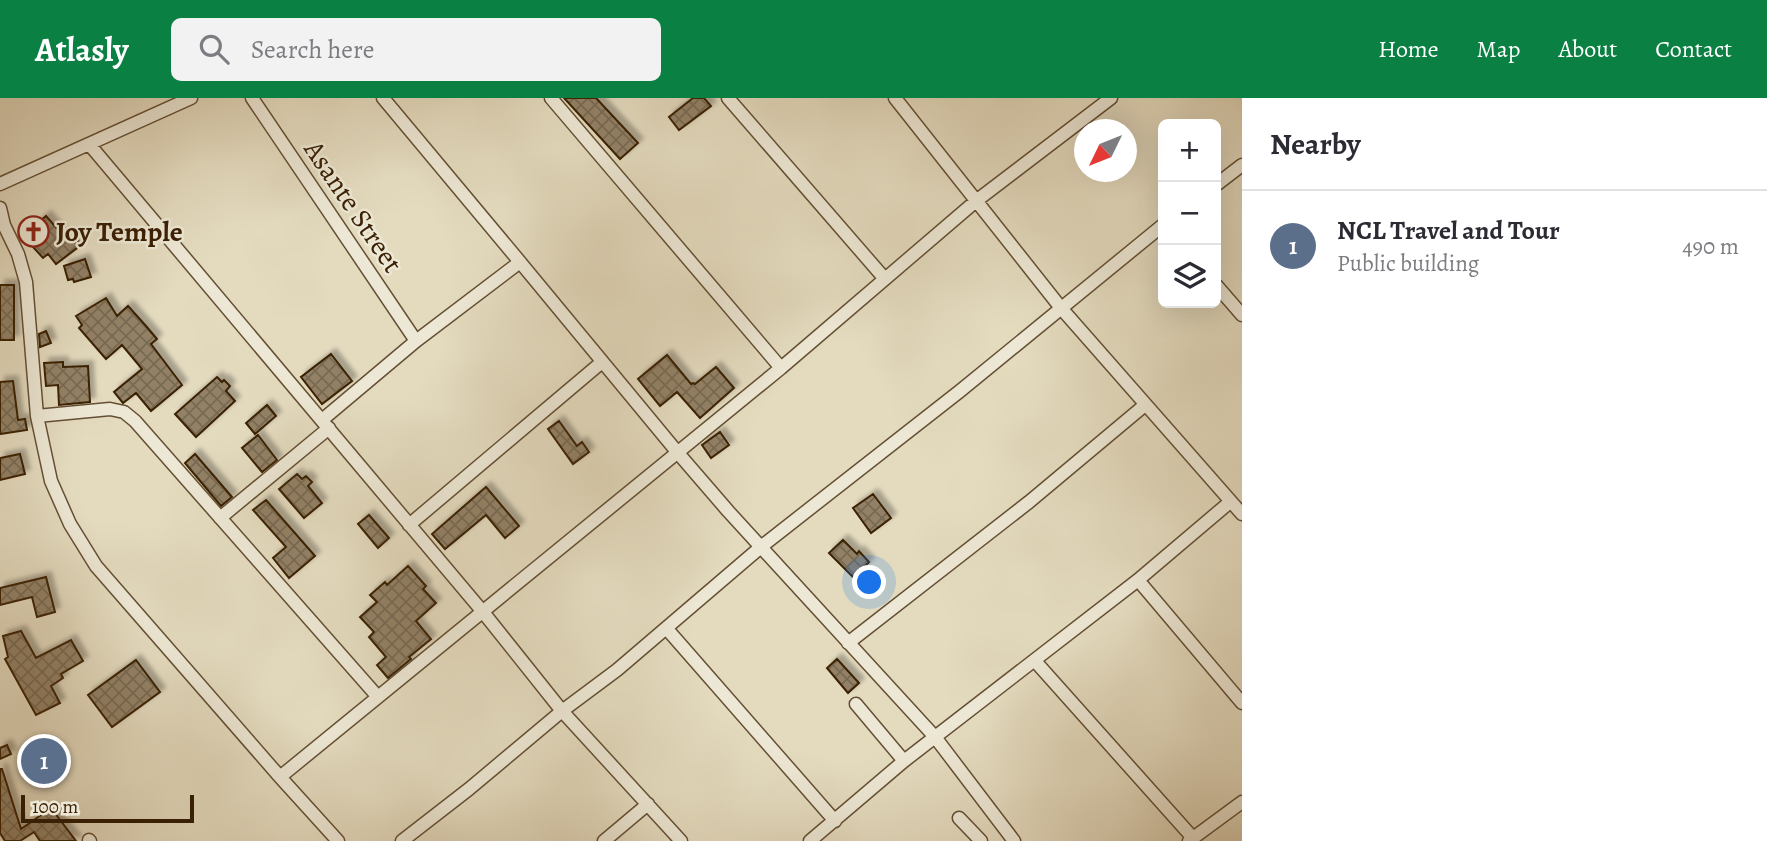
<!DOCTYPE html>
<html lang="en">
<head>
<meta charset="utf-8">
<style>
	:root { --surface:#fff; --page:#f2f2f3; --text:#2b2b33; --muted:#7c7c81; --line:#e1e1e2; --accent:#0b8043 }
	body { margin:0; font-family:Alegreya,serif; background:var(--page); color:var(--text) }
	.controls { position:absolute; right:21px; top:21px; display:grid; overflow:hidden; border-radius:10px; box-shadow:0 7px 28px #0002 }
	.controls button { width:63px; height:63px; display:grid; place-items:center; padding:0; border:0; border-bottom:2px solid var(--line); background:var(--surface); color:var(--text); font:35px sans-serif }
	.compass { position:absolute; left:1074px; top:21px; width:63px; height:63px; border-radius:50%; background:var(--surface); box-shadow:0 7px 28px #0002; rotate:227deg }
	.scale { position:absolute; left:21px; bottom:18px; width:173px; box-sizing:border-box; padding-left:7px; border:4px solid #3a2005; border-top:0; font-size:19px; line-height:24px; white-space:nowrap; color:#3a2005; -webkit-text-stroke:5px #ede8d5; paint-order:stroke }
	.you { position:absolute; left:870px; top:485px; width:24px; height:24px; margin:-18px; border:5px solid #fff; border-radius:50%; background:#1a73e8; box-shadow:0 0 0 10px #1a73e833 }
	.badge { display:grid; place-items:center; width:46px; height:46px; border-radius:50%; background:var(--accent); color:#fff; font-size:23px; font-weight:700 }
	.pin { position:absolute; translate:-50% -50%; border:4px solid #fff; box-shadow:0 2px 7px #0006 }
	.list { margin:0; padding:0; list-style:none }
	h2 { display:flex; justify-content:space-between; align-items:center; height:91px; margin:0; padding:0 28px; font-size:30px }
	h2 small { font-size:23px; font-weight:400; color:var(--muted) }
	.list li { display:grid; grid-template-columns:46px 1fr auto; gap:21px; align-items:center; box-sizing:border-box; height:112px; padding:0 28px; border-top:2px solid var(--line) }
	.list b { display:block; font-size:26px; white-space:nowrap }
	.list p { margin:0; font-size:23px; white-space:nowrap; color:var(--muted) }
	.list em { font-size:23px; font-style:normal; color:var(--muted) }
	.icon { flex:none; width:38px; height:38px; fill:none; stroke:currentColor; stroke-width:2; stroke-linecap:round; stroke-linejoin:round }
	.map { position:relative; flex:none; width:1242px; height:743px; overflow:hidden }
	header { display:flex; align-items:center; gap:42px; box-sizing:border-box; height:98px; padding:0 35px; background:var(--accent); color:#fff }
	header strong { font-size:33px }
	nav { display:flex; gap:38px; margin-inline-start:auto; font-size:24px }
	.search { width:490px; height:63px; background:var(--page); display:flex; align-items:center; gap:18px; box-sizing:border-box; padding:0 24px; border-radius:10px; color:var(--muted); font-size:26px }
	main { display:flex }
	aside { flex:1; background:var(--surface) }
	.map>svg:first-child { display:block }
	.building { fill:url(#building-cross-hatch); stroke:#3a2005; stroke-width:2; filter:url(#shadow) }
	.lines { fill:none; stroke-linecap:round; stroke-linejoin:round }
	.minor-casing { stroke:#644f34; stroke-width:15 }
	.minor { stroke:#ede8d5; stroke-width:12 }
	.labels { text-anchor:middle; stroke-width:5; stroke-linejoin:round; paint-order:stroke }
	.street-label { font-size:28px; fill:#3a2005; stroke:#ede8d5 }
	.poi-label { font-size:28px; font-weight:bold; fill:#3a2005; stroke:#ede8d5; text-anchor:start }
</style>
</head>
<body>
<header>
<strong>Atlasly</strong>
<div class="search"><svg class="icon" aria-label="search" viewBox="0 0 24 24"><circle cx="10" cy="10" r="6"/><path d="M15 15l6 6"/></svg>Search here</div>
<nav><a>Home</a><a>Map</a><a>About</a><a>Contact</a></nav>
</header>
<main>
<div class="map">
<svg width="1242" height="743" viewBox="0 0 1242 743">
	<defs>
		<pattern id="building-cross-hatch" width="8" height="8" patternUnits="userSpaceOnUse" patternTransform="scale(1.75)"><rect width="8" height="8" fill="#928166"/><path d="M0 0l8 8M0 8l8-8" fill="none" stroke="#786952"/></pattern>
		<filter id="shadow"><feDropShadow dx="5" dy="-5" stdDeviation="2" flood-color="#0004"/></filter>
	</defs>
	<rect width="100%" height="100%" fill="#e4dbbf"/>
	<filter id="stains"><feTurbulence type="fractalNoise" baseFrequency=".00286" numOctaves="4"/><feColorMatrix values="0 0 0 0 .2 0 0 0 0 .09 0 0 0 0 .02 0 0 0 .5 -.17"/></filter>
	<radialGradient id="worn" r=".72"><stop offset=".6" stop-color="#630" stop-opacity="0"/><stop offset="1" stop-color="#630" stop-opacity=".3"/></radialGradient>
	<path class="building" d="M564 0H596L638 45 620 61Z
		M693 0H704L711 8 679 32 669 19Z
		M46 118 67 142 74 137 81 147 56 166 48 156 43 160 23 138Z
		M85 161 91 179 74 184 73 181 68 182 64 168Z
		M0 187H14V242H0Z
		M106 200 117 218 128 208 146 228 157 241 151 246 182 287 151 313 136 295 123 305 114 294 142 271 122 247 106 261 79 230 82 227 76 218Z
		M46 233 51 245 40 249 39 236Z
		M331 256 352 283 322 306 301 279Z
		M667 257 691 286 693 285 695 286 716 269 734 290 700 320 677 294 660 308 638 281Z
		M63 264V269L88 268 90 304 59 307 58 287 46 288 44 265Z
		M217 279 222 284 224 282 230 288 226 293 235 303 196 339 175 316Z
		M13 283 18 322 25 321 27 332 0 336V284Z
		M267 307 276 318 255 336 246 325Z
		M559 323 577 348 582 344 589 354 573 366 548 331Z
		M720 334 729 347 711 360 702 347Z
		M258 337 277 362 262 374 242 350Z
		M20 356 25 376 0 382V360Z
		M195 356 232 399 221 408 185 365Z
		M297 376 302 381 306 378 312 384 308 388 322 405 304 420 279 391Z
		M486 389 519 428 505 440 486 417 445 451 432 436Z
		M873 396 891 420 871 435 853 410Z
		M266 402 315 458 289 480 273 460 286 449 253 412Z
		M369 417 389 440 378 450 358 426Z
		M843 442 857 456 859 453 869 464 854 480 829 455Z
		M408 468 426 488 423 491 436 505 416 523 431 541 409 559 411 561 388 580 377 567 386 559 369 539 374 534 360 519 377 504 370 497 385 484 387 487Z
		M46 479 55 514 37 519 32 499 0 507V490Z
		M21 533 36 560 71 542 83 563 61 576 63 580 51 588 60 605 36 617 5 561 8 559 3 538Z
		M837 561 859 585 848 595 827 570Z
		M136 562 160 594 112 629 88 597Z
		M7 647 11 656 0 661V650Z
		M0 671H2L21 731 51 710 76 743H40L34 734 20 743H5L0 735Z"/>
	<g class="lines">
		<defs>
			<path id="minor" d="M252 0 416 243
				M383 0 520 164 678 355 728 413 935 639 1014 743
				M551 0 781 270
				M728 0 885 181
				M895 0 1061 210 1242 416
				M89 46 483 514 562 613 681 743
				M0 86 191 0
				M1216 87 1242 67
				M0 110 4 127 18 156 26 184 37 318 51 383 70 426 96 468 280 679 338 743
				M1216 187 1242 217
				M37 318 110 311 124 314 135 323 378 599
				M322 322 416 243 520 164
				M220 420 329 330
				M409 427 602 264
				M1138 482 1242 605
				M667 531 835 723
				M848 545 1029 404 1145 307
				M1035 563 1193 740
				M856 606 904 663
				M280 679 781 270 976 103 1111 0
				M959 720 981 743
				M89 742 90 743
				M402 743 469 691 562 613 617 572 762 448 960 293 1163 127
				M604 743 648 706
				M810 743 904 663 1138 482 1230 404
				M1189 743 1242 704"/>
		</defs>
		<use href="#minor" class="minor-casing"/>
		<use href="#minor" class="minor"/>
	</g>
	<defs>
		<symbol id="church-ring" viewBox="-11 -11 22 22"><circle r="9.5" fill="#ede8d5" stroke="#8f2418" stroke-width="1.5"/><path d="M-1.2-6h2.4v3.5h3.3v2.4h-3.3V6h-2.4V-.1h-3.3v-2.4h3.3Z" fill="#8f2418"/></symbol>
	</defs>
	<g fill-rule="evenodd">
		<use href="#church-ring" x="16" y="116" width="35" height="35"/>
	</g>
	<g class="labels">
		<g class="street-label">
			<text transform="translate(354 108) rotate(56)" y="10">Asante Street</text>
		</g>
		<g class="poi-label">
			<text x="56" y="143">Joy Temple</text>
		</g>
	</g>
	<rect width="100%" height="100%" filter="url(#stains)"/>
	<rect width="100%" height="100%" fill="url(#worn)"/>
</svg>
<div class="controls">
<button>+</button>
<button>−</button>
<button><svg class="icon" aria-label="layers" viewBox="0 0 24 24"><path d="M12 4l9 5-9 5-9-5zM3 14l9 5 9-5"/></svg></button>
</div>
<svg class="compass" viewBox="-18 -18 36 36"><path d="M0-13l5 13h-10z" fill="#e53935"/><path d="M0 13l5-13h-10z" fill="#7c7c81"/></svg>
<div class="scale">100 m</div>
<div class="you"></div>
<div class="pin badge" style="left:44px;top:663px;background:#5c6f8a">1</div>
</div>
<aside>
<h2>Nearby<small></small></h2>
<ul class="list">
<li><span class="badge" style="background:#5c6f8a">1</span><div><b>NCL Travel and Tour</b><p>Public building</p></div><em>490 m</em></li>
</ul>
</aside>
</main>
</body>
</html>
